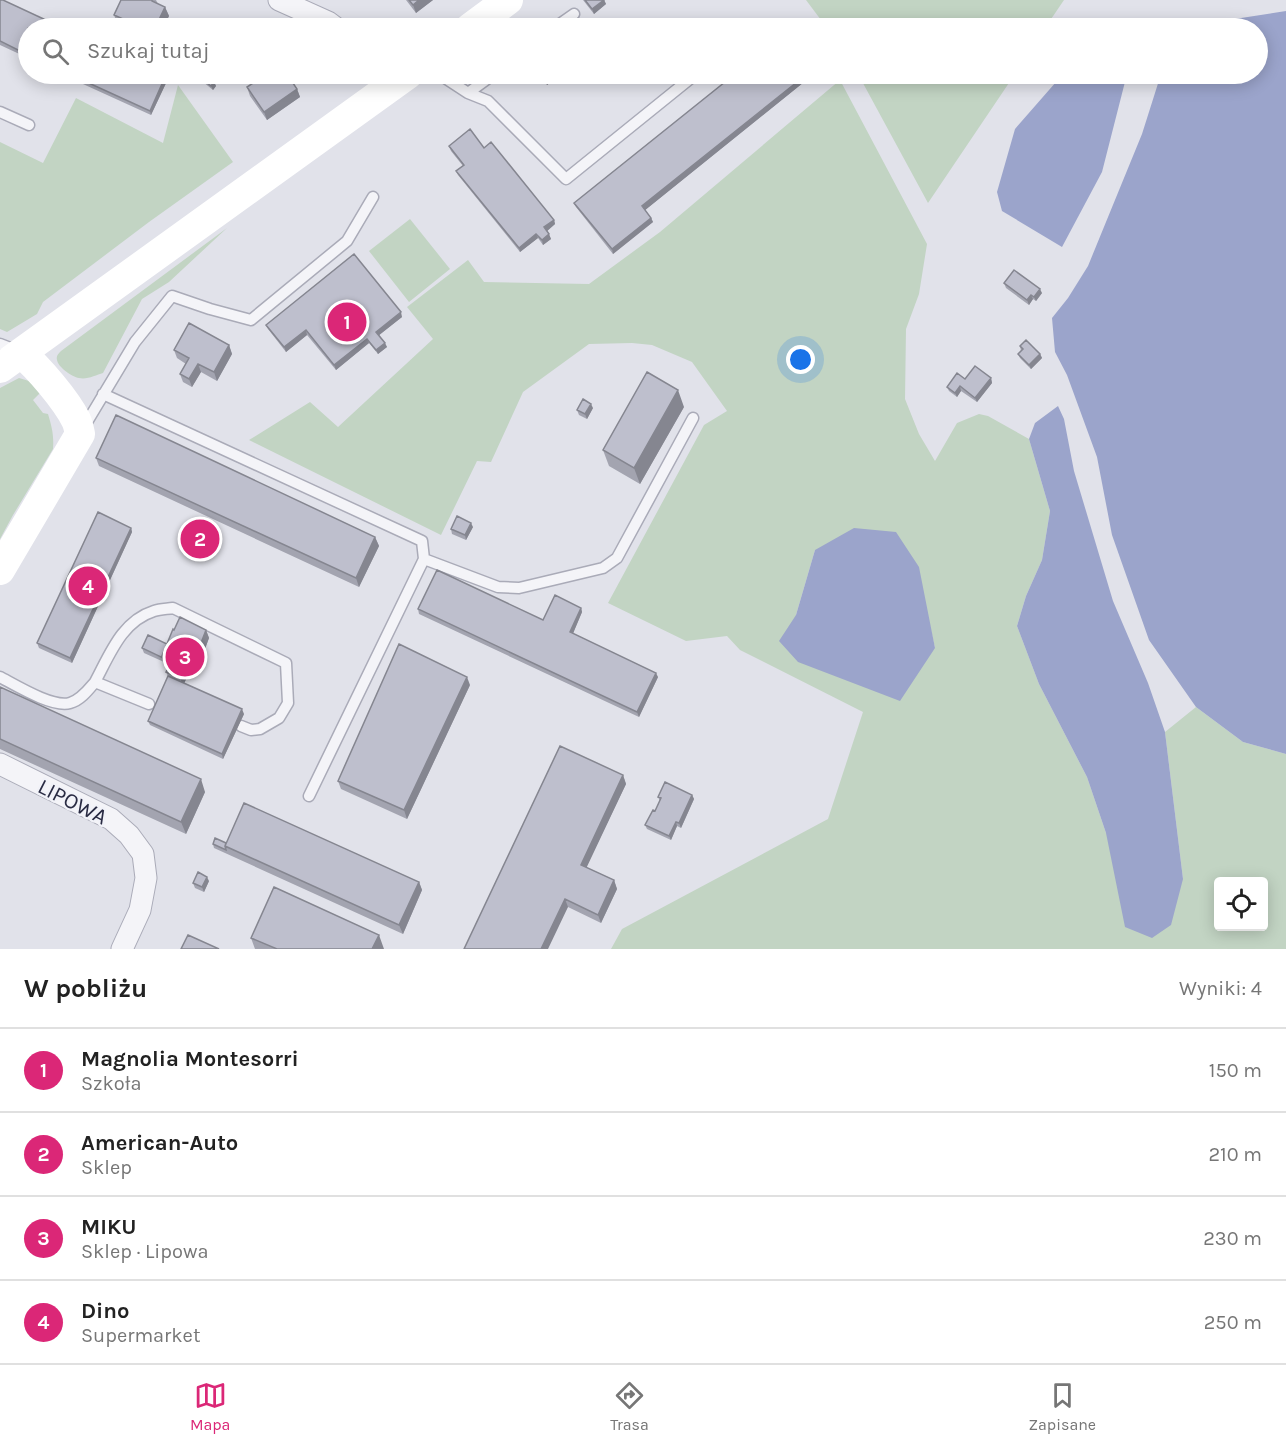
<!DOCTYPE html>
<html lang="pl">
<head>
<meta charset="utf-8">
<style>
	:root { --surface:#fff; --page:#f2f2f2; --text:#222; --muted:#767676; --line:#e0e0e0; --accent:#db2777 }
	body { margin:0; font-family:Karla,sans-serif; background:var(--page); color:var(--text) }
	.controls { position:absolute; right:18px; bottom:18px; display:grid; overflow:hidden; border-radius:6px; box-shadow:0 3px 15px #0003 }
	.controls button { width:54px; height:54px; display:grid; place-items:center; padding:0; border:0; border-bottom:2px solid var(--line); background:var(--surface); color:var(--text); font:30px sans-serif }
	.you { position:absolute; left:801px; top:360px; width:21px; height:21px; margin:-15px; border:4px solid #fff; border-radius:50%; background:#1a73e8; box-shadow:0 0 0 9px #1a73e833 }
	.badge { display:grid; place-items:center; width:39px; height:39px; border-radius:50%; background:var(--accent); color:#fff; font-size:20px; font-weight:700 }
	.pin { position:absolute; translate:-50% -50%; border:3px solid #fff; box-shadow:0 2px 6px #0006 }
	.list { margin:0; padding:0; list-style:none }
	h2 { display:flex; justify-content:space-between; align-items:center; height:78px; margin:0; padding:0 24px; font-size:26px }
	h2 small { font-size:20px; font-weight:400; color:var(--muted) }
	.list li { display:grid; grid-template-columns:39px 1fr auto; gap:18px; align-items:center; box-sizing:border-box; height:84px; padding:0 24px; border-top:2px solid var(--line) }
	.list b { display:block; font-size:22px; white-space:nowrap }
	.list p { margin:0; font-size:20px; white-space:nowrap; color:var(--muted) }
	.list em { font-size:20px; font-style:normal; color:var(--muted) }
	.icon { flex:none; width:33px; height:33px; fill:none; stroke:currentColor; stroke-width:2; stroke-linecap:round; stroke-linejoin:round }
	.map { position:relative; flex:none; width:1286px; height:949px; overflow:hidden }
	.search { position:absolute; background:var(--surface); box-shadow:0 3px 15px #0003; left:18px; right:18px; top:18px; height:66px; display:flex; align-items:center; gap:15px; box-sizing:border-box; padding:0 21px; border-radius:33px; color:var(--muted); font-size:22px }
	.sheet { height:414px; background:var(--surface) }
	nav { display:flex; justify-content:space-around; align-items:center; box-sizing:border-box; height:84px; border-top:2px solid var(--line); background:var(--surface); font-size:16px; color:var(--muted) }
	nav a { display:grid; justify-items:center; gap:3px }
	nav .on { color:var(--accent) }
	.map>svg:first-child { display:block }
	.green { fill:#c2d4c3; fill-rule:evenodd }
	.water { fill:#9ba4cb }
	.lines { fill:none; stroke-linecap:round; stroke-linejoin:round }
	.lane-casing { stroke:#aaabb8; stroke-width:13 }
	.street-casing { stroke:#aaabb8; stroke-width:23 }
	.lane { stroke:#f4f4f8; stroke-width:10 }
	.street { stroke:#f4f4f8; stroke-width:21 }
	.secondary { stroke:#fff; stroke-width:30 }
	.wall { fill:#a3a4b0 }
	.shaded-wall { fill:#858690 }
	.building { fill:#bebfcd; stroke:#858690; stroke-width:1.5 }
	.labels { text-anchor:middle; stroke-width:4.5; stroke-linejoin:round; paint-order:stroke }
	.street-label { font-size:22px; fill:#292b43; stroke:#f1f2f8 }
</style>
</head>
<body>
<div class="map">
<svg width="1286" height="949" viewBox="0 0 1286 949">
	<rect width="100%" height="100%" fill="#e1e2ea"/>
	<path class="green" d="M806 0H1064L1045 28H827Z
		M858 74H1015L928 203Z
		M840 80 927 244 919 294 906 329 905 399 919 434 935 461 957 423 979 414 988 416 1029 439 1050 511 1042 560 1026 596 1017 626 1039 684 1087 777 1106 833 1183 879 1165 732 1196 707 1243 742 1286 754V949H611L622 929 828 819 863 712 740 650 727 636 686 641 608 603 704 425 727 411 692 362 652 345 632 343 589 344 523 392 491 462 477 461 441 535 249 440 310 402 338 427 433 339 407 307 468 260 484 282 589 284 660 232ZM815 550 928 617 935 648 796 615ZM1218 882H1264V926H1218Z
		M178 85 233 162 149 222 43 302 37 314 7 332 0 329V142L43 163 76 98 163 143Z
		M410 219 450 269 409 302 369 251Z
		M227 228 169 282 142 299 103 373C96 375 87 380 79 378 72 377 58 367 57 360 56 356 58 354 61 351Z
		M19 378 29 381 40 393 33 400 43 413 48 414C52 427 54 436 53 449L13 515 0 539V388Z"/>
	<path class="water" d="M1286 11V754L1243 742 1196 707 1149 640 1112 535 1097 457 1067 375 1055 352 1052 318 1068 298 1088 266 1142 134 1161 74H1258V28H1185L1189 26Z
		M1063 74H1127L1102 172 1062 247 1002 211 997 192 1015 129Z
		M1058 406 1064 419 1074 471 1113 601 1148 683 1165 732 1183 879 1171 925 1152 938 1125 927 1106 833 1087 777 1039 684 1017 626 1026 596 1042 560 1050 511 1029 439 1035 423Z
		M854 528 896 532 919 567 935 648 900 701 798 662 779 641 796 615 815 550Z"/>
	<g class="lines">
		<defs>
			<path id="lane" d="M554 28 574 14
				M439 74 468 93 488 101 566 179 696 74
				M468 93 494 74
				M0 112 29 125
				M0 344 18 351
				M103 394 422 541 424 559 309 796
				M84 427 135 342 172 296 210 309 251 320 347 241 373 197
				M424 559 498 587 519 588 603 568 617 558 693 418
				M0 677C17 686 53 708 70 703 81 700 89 689 95 682L149 704
				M95 682C110 654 122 621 154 611 160 609 167 609 173 608L286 663 288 703 279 718 260 729 251 730 241 726"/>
			<path id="street" d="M279 0 328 22 336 28
				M0 764 111 819 129 835 143 854 146 878 140 910 122 949"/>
		</defs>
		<use href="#lane" class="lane-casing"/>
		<use href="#street" class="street-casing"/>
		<use href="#lane" class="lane"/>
		<use href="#street" class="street"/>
		<path class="secondary" d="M470 28 508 0
			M0 368 408 74
			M0 570 80 434C79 429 78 424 76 420 66 400 38 367 21 353"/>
	</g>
	<path class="wall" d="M0 0 28 28V58L0 45Z
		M121 0H156L158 4 165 7 169 16 163 28H128L117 23 114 15Z
		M406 0H433L416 13Z
		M583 0H604L606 4 594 14Z
		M61 74H158L165 77 167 81 151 115Z
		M195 74 214 82 216 86 213 90 197 77Z
		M538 74H562L547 85Z
		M735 74H814L645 210 651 218 653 222 613 254 576 207 574 203Z
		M247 87 297 89 300 97 267 120 250 96Z
		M449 146 484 148 554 220 555 224 547 231 551 239 543 245 538 238 520 252 458 175 456 171 463 166 451 151Z
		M1004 283 1042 293 1036 301 1033 299 1029 305 1006 288Z
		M402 317 379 335 387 347 378 354 369 343 336 370 307 335 286 352 268 329 266 325Z
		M229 345 232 354 217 381 201 372 192 387 183 382 180 374 186 364 177 358 174 350Z
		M1020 346 1040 354 1042 358 1031 369 1020 358 1018 354 1021 351Z
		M991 378 992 383 977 402 961 391 957 397 949 391 947 387 965 379Z
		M684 407 640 484 609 466 603 450Z
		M593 408 587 419 579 415 577 410Z
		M96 458 375 537 379 546 359 587 99 466Z
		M473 527 466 540 452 534 451 529Z
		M131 528 132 532 72 663 39 648 37 643Z
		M581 608 582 612 573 633 658 677 639 717 419 614 418 609 543 620Z
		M206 630 209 638 199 665H198L192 677 188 675 184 683 244 714 223 759 150 725 148 721 168 676 166 672 169 666 165 664 164 662 144 653 142 648 167 644Z
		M470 685 407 819 341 789 338 781Z
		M0 687 205 792 186 834 0 749Z
		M623 775 626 784 586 867 614 880 617 889 601 923 568 907 464 949Z
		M692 795 694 799 681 828 677 826 671 840 647 829 645 825 655 811 660 801 658 797Z
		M226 843 419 882 422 890 403 934 214 848 213 844Z
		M209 881 204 892 195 888 193 883Z
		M251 938 384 949H255Z"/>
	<path class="shaded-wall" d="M419 0H433L416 13 413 5Z
		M604 0 606 4 594 14 592 9Z
		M165 7 169 16 163 28H155Z
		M235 74H243L235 79 233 75Z
		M555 74H562L547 85 546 81Z
		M807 74H814L644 211 642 206Z
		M165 77 167 81 151 115 150 111Z
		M214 82 216 86 213 90 211 86Z
		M297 89 300 97 267 120 264 112Z
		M651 218 653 222 613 254 612 249Z
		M554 220 555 224 546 232 544 227Z
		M536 234 538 238 520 252 519 248Z
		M549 234 551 239 543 245 542 240Z
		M1040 289 1042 293 1036 301 1034 297Z
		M1031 295 1033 299 1029 305 1027 300Z
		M401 312 402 317 378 336 376 332Z
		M306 330 307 335 286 352 284 347Z
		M367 339 369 343 336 370 334 365Z
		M385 343 387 347 378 354 376 350Z
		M229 345 232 354 217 381 214 372Z
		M1040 354 1042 358 1031 369 1029 365Z
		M198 364 201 372 192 387 189 379Z
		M991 378 992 383 977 402 975 398Z
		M960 386 961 391 957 397 955 393Z
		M678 390 684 407 640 484 634 468Z
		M591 404 593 408 587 419 585 414Z
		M471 523 473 527 466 540 465 535Z
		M131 528 132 532 72 663 70 658Z
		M375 537 379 546 359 587 356 578Z
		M581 608 582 612 572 636 570 632Z
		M206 630 209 638 199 665 196 656Z
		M194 656 198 665 192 677 189 668Z
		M185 666 188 675 183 686 180 678Z
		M656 673 658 677 639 717 637 712Z
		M467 677 470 685 407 819 404 810Z
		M242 709 244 714 223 759 222 754Z
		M623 775 626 784 584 873 581 865Z
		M201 779 205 792 186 834 181 822Z
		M692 795 694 799 681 828 679 823Z
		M676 822 677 826 671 840 669 836Z
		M207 877 209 881 204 892 202 887Z
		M614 880 617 889 601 923 598 915Z
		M419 882 422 890 403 934 399 925Z
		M565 899 568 907 548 949H541Z
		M379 935 384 949H372Z"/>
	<path class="building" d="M0 0H3L63 28H28V55L0 41Z
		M121 0H152V1L165 7 155 28H143L114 15Z
		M409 0H419L413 5Z
		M585 0H604L592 9Z
		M574 23 578 28H567Z
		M797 24 801 28H791Z
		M69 74H158L165 77 150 111Z
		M196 74H204L214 82 211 86Z
		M267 74H287L297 89 264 112 247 87Z
		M540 74H555L546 81Z
		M735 74H807L642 206 651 218 612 249 574 203Z
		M470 129 484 148 491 142 554 220 544 227 549 234 542 240 536 234 519 248 456 171 464 165 449 146Z
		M354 254 401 312 376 332 385 343 376 350 367 339 334 365 306 330 284 347 266 325Z
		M1014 270 1040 289 1034 297 1031 295 1027 300 1004 283Z
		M189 323 229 345 214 372 198 364 189 379 180 374 189 358 174 350Z
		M1026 340 1040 354 1029 365 1018 354 1023 349 1020 346Z
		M975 366 991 378 975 398 960 386 955 393 947 387 957 373 965 379Z
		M647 372 678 390 634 468 603 450Z
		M583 399 591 404 585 414 577 410Z
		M116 415 375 537 356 578 96 458Z
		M98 512 131 528 70 658 37 643Z
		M457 516 471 523 465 535 451 529Z
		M437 570 543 620 555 595 581 608 570 632 656 673 637 712 418 609Z
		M180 617 206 630 196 656H194L189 668 185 666 180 678 166 672 172 660 162 656 173 629 174 630Z
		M148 635 167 644 162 656 163 658 142 648Z
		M399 644 467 677 404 810 338 781Z
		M168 676 242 709 222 754 148 721Z
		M0 687 201 779 181 822 0 739Z
		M560 746 623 775 581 865 614 880 598 915 565 899 541 949H464Z
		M665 782 692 795 679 823 676 822 669 836 645 825 653 810 655 811 661 798 658 797Z
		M244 803 419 882 399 925 225 846Z
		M215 838 226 843 225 846 226 850 213 844Z
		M198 872 207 877 202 887 193 883Z
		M274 887 379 935 372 949H277L251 938Z
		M188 935 219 949H181Z"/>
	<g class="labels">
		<g class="street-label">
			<text transform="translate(73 801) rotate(27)" y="8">LIPOWA</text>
		</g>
	</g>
</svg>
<div class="controls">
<button><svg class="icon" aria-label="locate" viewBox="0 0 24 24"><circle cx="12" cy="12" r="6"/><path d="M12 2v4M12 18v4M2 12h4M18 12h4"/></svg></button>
</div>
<div class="you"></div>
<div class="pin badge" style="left:347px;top:322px">1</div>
<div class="pin badge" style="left:200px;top:539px">2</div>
<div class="pin badge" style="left:185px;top:657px">3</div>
<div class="pin badge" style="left:88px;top:586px">4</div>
<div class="search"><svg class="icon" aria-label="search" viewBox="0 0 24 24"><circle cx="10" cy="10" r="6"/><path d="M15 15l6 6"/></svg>Szukaj tutaj</div>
</div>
<section class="sheet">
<h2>W pobliżu<small>Wyniki: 4</small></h2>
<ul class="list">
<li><span class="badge">1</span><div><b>Magnolia Montesorri</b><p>Szkoła</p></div><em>150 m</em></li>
<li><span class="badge">2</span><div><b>American-Auto</b><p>Sklep</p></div><em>210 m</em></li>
<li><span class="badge">3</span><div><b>MIKU</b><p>Sklep · Lipowa</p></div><em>230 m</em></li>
<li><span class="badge">4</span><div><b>Dino</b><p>Supermarket</p></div><em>250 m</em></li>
</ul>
</section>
<nav>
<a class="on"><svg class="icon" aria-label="map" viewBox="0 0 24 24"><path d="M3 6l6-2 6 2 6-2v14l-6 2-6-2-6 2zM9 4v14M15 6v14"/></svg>Mapa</a>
<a><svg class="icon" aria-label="directions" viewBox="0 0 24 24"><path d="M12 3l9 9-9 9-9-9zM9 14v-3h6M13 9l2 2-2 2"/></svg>Trasa</a>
<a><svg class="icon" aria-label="saved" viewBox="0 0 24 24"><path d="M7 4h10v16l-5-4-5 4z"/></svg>Zapisane</a>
</nav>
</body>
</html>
